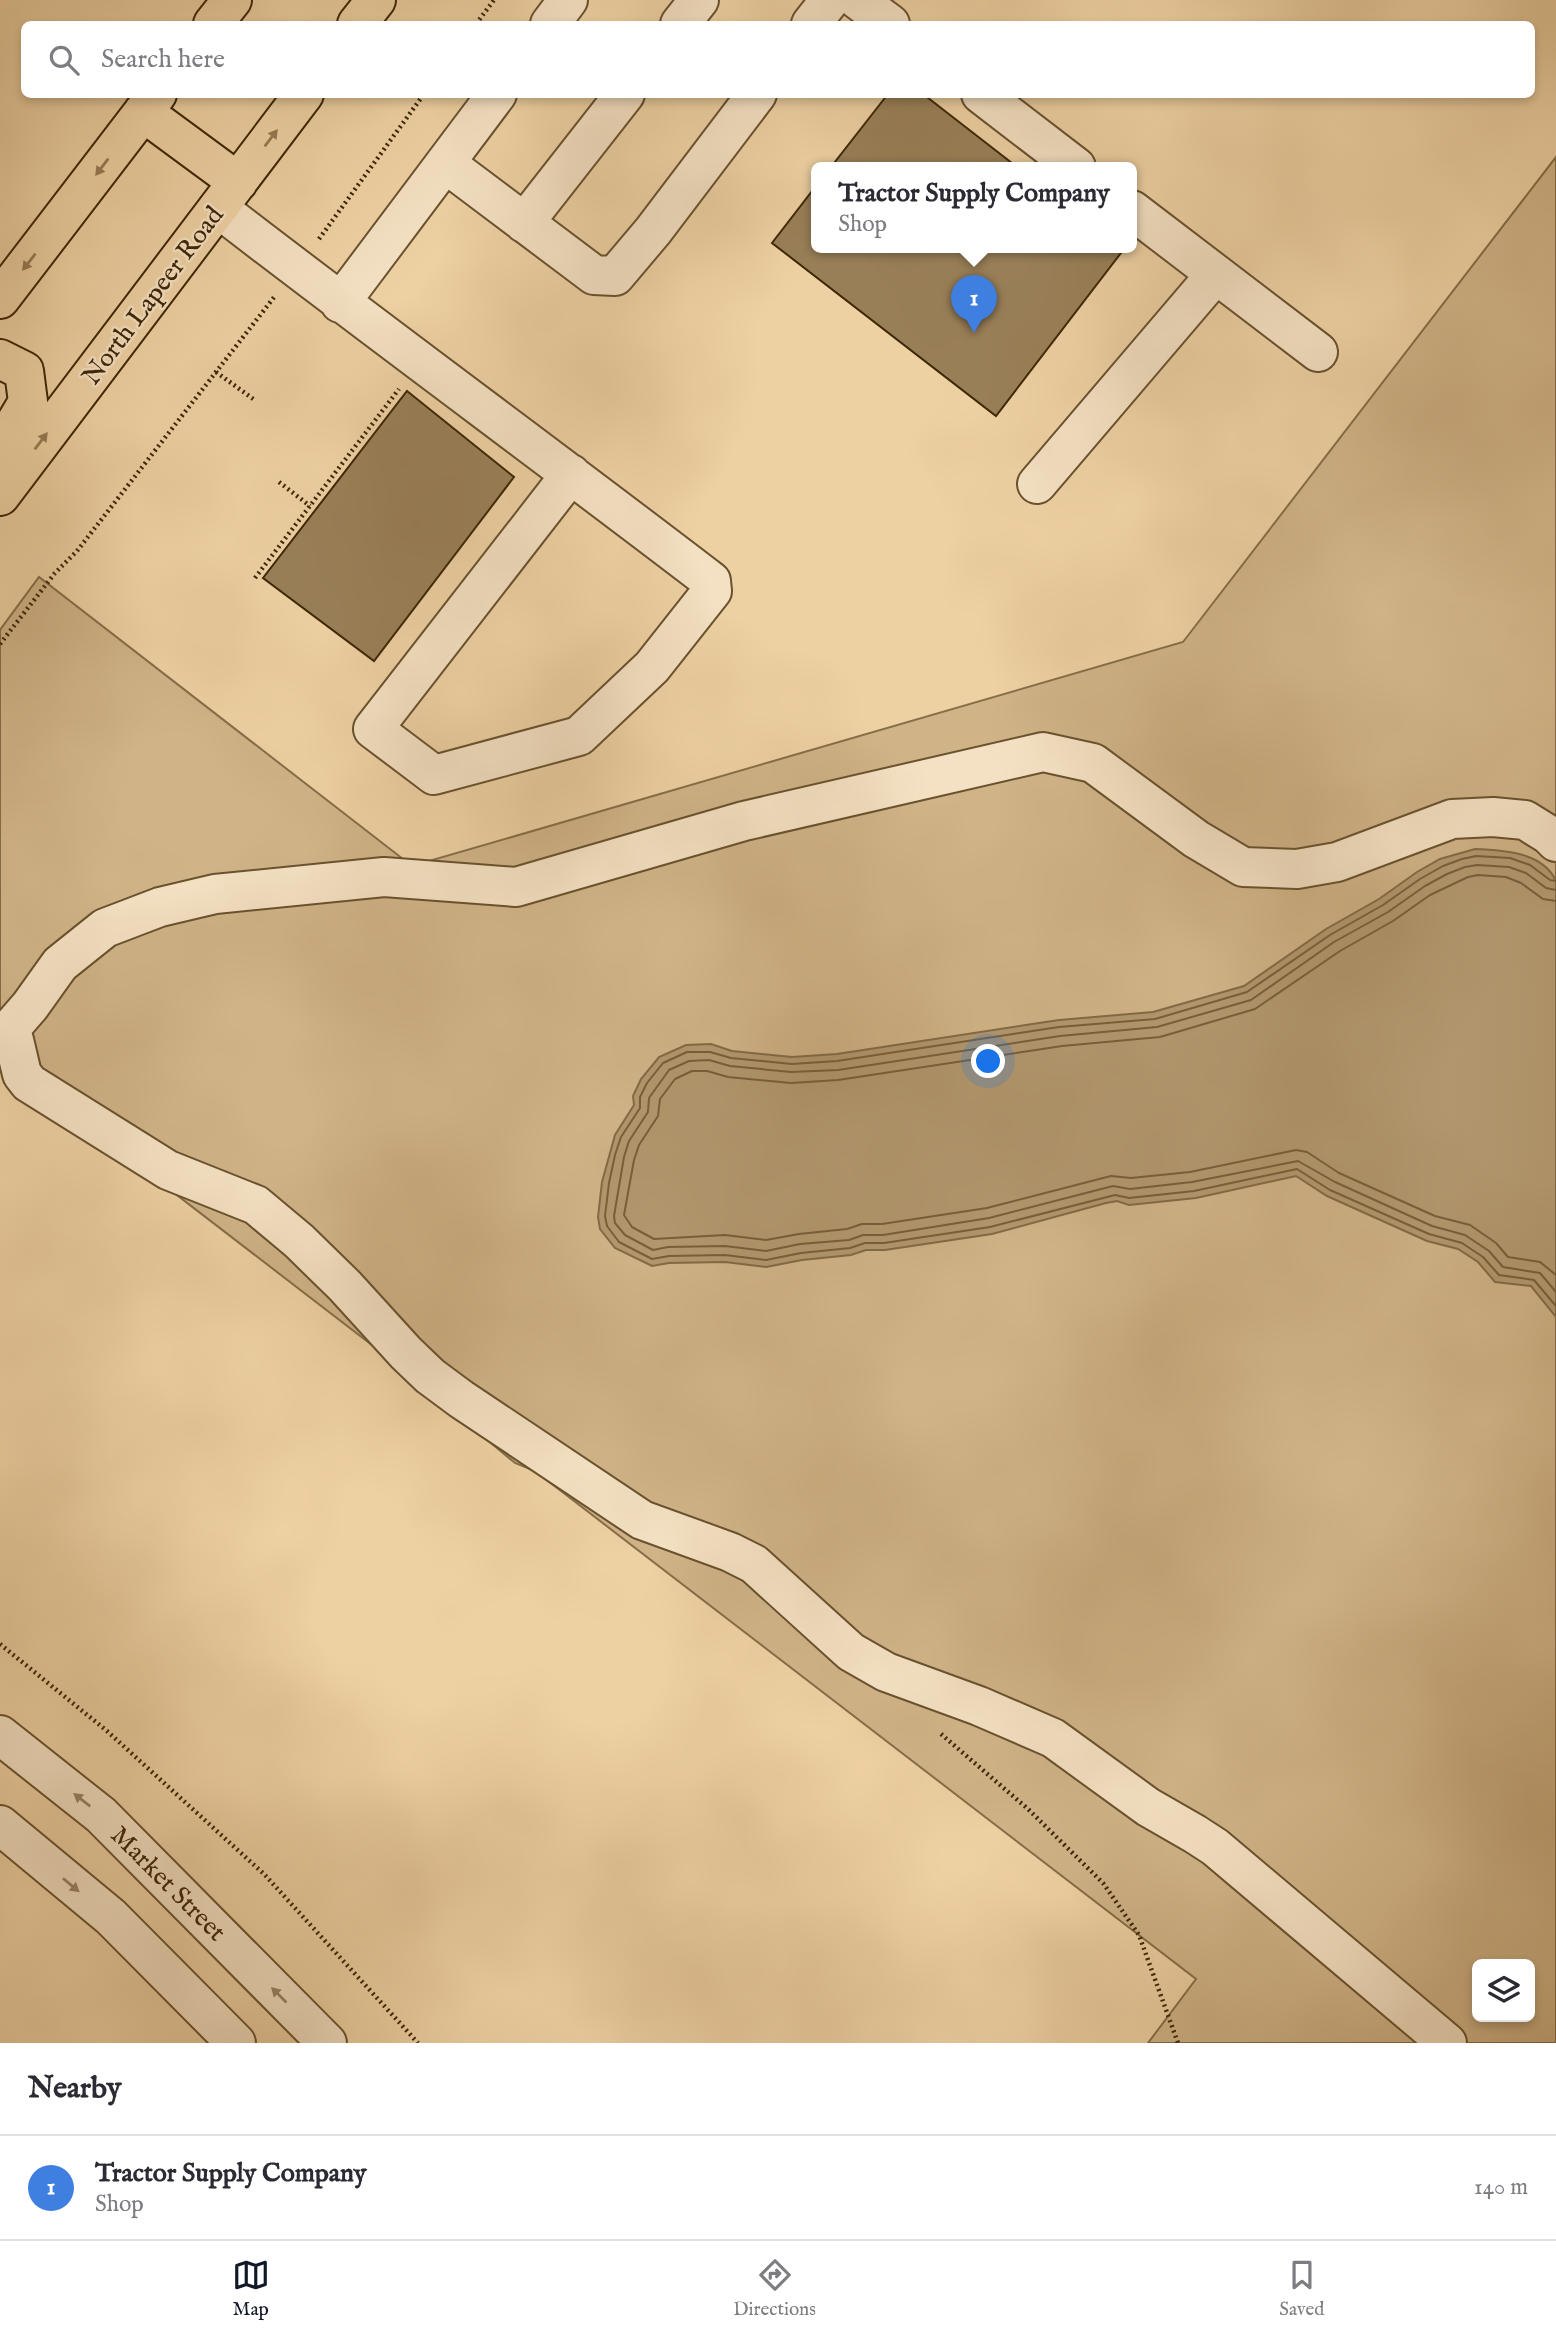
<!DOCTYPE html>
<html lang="en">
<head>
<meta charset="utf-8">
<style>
	:root { --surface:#fff; --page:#f2f2f3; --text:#2b2b33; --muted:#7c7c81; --line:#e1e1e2; --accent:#111827 }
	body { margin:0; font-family:"IM FELL English",serif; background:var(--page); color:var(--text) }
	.controls { position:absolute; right:21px; bottom:21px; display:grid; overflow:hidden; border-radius:10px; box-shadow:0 4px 10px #0003 }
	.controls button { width:63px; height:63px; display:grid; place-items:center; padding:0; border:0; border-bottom:2px solid var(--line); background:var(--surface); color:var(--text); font:35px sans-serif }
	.you { position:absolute; left:989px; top:1062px; width:24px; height:24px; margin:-18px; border:5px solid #fff; border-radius:50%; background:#1a73e8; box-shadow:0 0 0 10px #1a73e833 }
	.badge { display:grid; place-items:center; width:46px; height:46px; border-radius:50%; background:var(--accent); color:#fff; font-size:23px; font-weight:700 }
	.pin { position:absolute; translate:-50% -58px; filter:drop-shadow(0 2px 4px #0008) }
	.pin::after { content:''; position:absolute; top:37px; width:24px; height:21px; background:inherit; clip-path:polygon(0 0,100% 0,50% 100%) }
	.popup { position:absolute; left:811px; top:162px; width:326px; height:91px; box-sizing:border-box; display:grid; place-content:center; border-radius:10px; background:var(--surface); filter:drop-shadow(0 2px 5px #0005); font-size:23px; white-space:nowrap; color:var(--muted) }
	.popup b { font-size:26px; color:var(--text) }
	.popup::after { content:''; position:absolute; left:50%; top:100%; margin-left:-14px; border:14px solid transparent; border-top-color:var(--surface) }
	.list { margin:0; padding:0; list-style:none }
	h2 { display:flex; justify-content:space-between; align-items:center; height:91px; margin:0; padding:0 28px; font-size:30px }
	h2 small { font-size:23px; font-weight:400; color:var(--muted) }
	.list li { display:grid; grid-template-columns:46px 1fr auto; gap:21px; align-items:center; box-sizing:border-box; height:105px; padding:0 28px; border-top:2px solid var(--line) }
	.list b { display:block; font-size:26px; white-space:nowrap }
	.list p { margin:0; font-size:23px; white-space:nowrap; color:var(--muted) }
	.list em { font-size:23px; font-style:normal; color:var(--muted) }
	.icon { flex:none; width:38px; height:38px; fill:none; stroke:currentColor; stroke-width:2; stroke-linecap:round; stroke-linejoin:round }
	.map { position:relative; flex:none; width:1556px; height:2043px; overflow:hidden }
	.search { position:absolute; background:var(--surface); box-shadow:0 4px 10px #0003; left:21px; right:21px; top:21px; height:77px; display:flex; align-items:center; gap:18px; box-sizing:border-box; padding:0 24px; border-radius:10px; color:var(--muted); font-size:26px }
	.sheet { height:196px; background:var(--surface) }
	nav { display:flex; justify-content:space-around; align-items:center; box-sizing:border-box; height:98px; border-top:2px solid var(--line); background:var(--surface); font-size:19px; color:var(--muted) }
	nav a { display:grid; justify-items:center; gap:4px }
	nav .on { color:var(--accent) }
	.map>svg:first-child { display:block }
	.green { fill:#d0b488; stroke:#866e48; stroke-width:2; fill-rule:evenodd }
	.water { fill:#b2976e; stroke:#836a45; stroke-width:2 }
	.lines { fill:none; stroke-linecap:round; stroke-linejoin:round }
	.shore { stroke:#785f3a; stroke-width:2 }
	.building { fill:#997f58; stroke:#3d2707; stroke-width:2 }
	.minor-casing { stroke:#69522e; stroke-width:42 }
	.major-casing { stroke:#3d2707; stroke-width:42 }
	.path { stroke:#3d2707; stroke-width:4.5; stroke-dasharray:2 3.5; stroke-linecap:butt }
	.minor { stroke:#f4e1c3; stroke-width:38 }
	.major { stroke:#eed1a3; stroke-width:38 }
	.oneway { fill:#967c55 }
	.oneway2 { fill:#988465 }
	.labels { text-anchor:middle; stroke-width:5; stroke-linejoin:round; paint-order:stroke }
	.street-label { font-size:26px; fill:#3d2707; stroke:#f4e1c3 }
</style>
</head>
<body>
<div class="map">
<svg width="1556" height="2043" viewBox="0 0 1556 2043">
	<rect width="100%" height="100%" fill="#eed1a3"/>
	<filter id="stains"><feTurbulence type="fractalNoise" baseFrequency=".00286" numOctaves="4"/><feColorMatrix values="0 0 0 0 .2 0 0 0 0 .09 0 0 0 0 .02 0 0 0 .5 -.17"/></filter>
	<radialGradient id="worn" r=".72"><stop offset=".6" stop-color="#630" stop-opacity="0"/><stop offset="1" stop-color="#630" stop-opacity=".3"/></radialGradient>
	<path class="green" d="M1556 157V2043H1148L1196 1979 535 1471 515 1463 394 1362 0 1059V630L39 577 412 866 1183 642ZM1477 1964H1530V2017H1477Z"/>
	<path class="water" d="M1475 849C1503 850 1543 852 1556 881V1317L1531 1286 1495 1282 1478 1262 1458 1249 1427 1241 1327 1196 1296 1176 1196 1198 1129 1205 1117 1201 1106 1203 992 1234 885 1250H866L851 1255 802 1260 766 1267 725 1262 669 1263 652 1266 615 1248 600 1229 598 1217 602 1182 615 1135 634 1105 633 1096 641 1079 659 1057 686 1045 711 1044 732 1051 792 1057 837 1054 1059 1020 1153 1012 1244 986 1326 929 1379 899 1417 872 1440 859Z"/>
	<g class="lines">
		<path class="shore" d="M1556 881 1550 880 1530 865 1510 858 1476 856 1462 859 1443 866 1420 879 1383 905 1330 935 1247 992 1155 1019 1059 1027 837 1061 792 1064 731 1058 710 1052H687L663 1063 647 1083 640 1097V1108L621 1137 615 1155 609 1183 605 1216 607 1226 619 1242 652 1259 669 1256 725 1255 766 1260 801 1253 850 1248 865 1243H884L990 1227 1115 1195 1129 1198 1194 1191 1297 1169 1330 1190 1429 1234 1462 1243 1483 1257 1499 1275 1534 1280 1556 1306
			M1556 890 1546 888 1526 873 1509 867 1477 865 1465 867 1447 874 1425 886 1388 912 1334 942 1251 1000 1157 1027 1060 1036 838 1070 791 1072 730 1066 709 1060 689 1061 669 1070 649 1098 648 1112 629 1141 624 1157 614 1216 615 1223 625 1235 653 1250 668 1247 725 1246 766 1251 800 1244 849 1240 863 1235H883L989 1218 1113 1186 1130 1189 1192 1182 1298 1161 1335 1182 1432 1226 1465 1235 1489 1251 1503 1267 1540 1273 1556 1292
			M1556 901 1543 899 1521 883 1506 877 1478 875 1468 877 1430 895 1393 921 1340 951 1255 1009 1160 1037 1062 1046 838 1080 791 1083 728 1077 707 1071H692L675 1079 660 1099 658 1116 639 1145 634 1160 624 1215 632 1227 654 1239 725 1235 766 1240 799 1234 847 1229 862 1224H882L987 1208 1111 1176 1131 1178 1190 1172 1296 1150 1307 1152 1339 1173 1435 1216 1470 1225 1496 1243 1508 1257 1540 1262 1556 1275"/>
	</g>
	<path class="building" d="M888 94H923L1017 167H831Z
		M816 186V247H1121L1124 249 996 416 772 243Z
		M407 391 514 477 374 661 263 578Z"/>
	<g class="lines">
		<defs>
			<path id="minor" d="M858 0 890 24
				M550 24 568 0
				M680 24 699 0
				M811 24 830 0
				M981 94 1076 167
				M445 163 594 275 615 276 653 231 757 94
				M218 208C381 334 548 456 711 581L712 591 652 667 579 736 434 775 373 729 571 474
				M1132 210 1318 352
				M524 223 625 94
				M340 303 497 94
				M1037 484 1216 274
				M3 1037 30 1006 60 964 105 928 160 907 215 894 384 877 516 887 744 821 1043 752 1093 763 1196 839 1243 867 1297 869 1337 862 1452 819 1493 817 1525 820 1549 835 1556 842
				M0 1038 14 1040 22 1074 29 1083 168 1170 256 1205 299 1241 345 1286 406 1353 430 1376 461 1399 642 1520 730 1552 754 1564 851 1652 886 1672 979 1706 1053 1738 1148 1807 1195 1834 1215 1847 1447 2043
				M0 1735 101 1815 327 2043
				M0 1825 111 1917 236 2043"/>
			<path id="major" d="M213 24 232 0
				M357 24 376 0
				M143 112 238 182
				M0 299 157 94
				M0 359 24 371 28 402 0 449
				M0 496 304 94"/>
		</defs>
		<use href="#minor" class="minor-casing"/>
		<use href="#major" class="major-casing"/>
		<path class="path" d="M476 24 494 0
			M319 239 424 94
			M216 372 256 401
			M279 482 310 506
			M255 578 399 389
			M0 644 55 573 77 551 275 296
			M0 1644 107 1731 264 1874 418 2043
			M941 1734 1028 1809 1103 1883 1139 1935 1178 2043"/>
		<use href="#minor" class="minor"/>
		<use href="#major" class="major"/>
	</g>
	<defs><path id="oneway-solid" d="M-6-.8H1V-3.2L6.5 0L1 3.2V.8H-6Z" transform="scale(1.75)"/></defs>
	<g class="oneway">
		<use href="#oneway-solid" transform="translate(271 138) rotate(-53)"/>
		<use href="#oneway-solid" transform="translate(102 167) rotate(127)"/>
		<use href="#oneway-solid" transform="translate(29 262) rotate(128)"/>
		<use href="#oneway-solid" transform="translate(41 441) rotate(-53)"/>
	</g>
	<g class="oneway2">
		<use href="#oneway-solid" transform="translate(82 1800) rotate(-142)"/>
		<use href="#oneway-solid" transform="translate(71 1885) rotate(40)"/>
		<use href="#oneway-solid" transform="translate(279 1995) rotate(-135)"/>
	</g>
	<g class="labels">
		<g class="street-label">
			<text transform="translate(152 295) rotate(-53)" y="9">North Lapeer Road</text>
			<text transform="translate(169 1883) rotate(45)" y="9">Market Street</text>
		</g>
	</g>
	<rect width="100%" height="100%" filter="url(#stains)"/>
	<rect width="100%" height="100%" fill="url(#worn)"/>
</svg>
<div class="controls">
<button><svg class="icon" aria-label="layers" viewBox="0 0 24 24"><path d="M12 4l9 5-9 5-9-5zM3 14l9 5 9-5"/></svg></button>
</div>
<div class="you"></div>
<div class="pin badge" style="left:974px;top:333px;background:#3f7fe0">1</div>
<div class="popup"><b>Tractor Supply Company</b>Shop</div>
<div class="search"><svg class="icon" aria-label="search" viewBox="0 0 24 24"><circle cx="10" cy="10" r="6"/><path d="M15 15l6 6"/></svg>Search here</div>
</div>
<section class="sheet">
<h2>Nearby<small></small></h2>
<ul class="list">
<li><span class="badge" style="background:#3f7fe0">1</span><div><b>Tractor Supply Company</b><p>Shop</p></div><em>140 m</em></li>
</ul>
</section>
<nav>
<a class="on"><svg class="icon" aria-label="map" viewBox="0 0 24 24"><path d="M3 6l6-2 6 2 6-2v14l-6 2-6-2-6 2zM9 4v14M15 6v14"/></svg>Map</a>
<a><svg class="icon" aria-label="directions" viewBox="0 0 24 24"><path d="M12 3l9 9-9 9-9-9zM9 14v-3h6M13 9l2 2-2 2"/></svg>Directions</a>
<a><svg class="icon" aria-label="saved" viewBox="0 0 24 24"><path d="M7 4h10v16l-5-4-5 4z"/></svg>Saved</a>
</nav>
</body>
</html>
